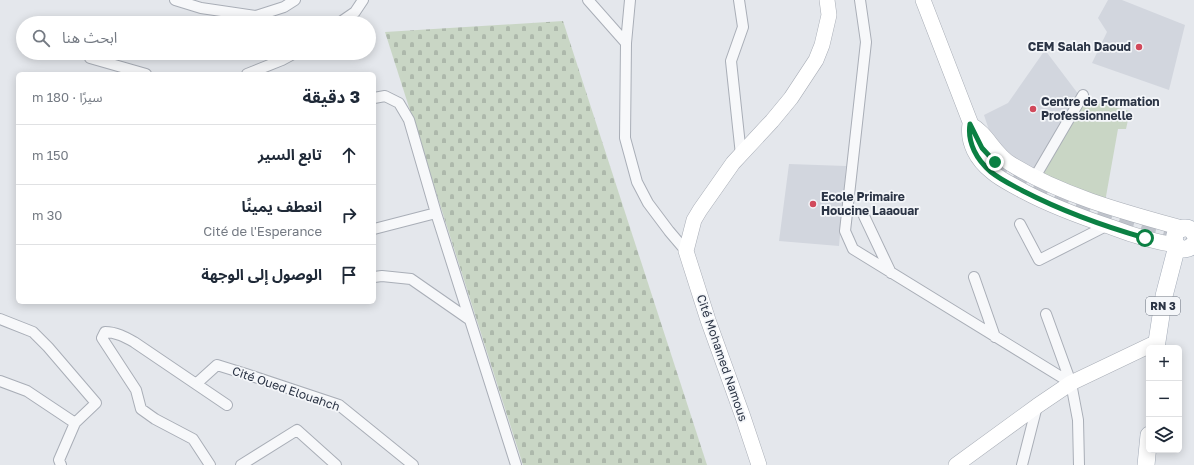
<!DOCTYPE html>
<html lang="ar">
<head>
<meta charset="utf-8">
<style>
	:root { --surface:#fff; --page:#f2f2f3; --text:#1f2937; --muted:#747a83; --line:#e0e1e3 }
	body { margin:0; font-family:"Golos Text","Noto Sans Arabic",sans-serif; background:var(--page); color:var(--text); direction:rtl }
	.controls { position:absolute; right:12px; bottom:12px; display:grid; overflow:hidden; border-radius:6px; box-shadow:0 2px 10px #0003 }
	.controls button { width:36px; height:36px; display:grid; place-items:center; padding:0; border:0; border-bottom:1px solid var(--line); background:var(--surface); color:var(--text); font:20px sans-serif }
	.stop { position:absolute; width:12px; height:12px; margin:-9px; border:3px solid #0b8043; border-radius:50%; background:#fff }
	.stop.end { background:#0b8043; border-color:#fff; box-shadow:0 1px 4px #0008 }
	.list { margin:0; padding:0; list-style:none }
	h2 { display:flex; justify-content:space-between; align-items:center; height:52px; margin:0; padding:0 16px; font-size:17px }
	h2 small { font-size:13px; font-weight:400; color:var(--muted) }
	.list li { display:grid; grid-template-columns:26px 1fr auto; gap:12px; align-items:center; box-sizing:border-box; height:60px; padding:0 16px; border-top:1px solid var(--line) }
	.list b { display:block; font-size:15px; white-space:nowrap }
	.list p { margin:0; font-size:13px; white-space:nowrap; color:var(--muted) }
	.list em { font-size:13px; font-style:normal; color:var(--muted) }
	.icon { flex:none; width:22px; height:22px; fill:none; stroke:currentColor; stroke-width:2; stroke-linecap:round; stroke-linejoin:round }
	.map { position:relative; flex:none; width:1194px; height:465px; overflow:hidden; direction:ltr }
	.search { position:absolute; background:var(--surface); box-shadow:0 2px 10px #0003; left:16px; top:16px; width:360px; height:44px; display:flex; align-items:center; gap:10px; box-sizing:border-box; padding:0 14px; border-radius:22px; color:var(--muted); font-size:15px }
	.panel { position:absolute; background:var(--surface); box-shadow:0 2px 10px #0003; left:16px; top:72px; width:360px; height:232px; border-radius:6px; direction:rtl }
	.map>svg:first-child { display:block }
	.built { fill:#d2d6de }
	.cemetery { fill:url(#cemetery-stones) }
	.pitch { fill:#c9d6c5 }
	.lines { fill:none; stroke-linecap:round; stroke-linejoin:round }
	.secondary-tunnel { stroke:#bfc3cb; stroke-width:15; stroke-dasharray:15 8; stroke-linecap:butt }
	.street-casing { stroke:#a9aeb7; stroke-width:12 }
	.secondary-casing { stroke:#a9aeb7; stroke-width:16 }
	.primary-casing { stroke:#a3abb8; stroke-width:18 }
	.street { stroke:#f7f8fa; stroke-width:10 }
	.secondary { stroke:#fff; stroke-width:15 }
	.primary { stroke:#fff; stroke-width:17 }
	.route { stroke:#0b8043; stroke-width:5 }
	.poi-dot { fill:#d1495b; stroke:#f4f6f9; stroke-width:1.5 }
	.labels { text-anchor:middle; stroke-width:3.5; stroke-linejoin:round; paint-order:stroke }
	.shield { fill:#f4f6f9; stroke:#676e7b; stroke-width:1 }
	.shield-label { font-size:11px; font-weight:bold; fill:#2b3445 }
	.poi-label { font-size:12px; font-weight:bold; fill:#2b3445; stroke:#f4f6f9; text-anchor:start }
	.street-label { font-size:12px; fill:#2b3445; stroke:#f4f6f9 }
</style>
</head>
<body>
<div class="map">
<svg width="1194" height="465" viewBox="0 0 1194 465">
	<defs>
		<pattern id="cemetery-stones" width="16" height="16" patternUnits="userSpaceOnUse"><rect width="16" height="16" fill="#c9d6c5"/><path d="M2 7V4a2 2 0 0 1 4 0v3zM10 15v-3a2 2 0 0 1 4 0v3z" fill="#adb8ab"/></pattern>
	</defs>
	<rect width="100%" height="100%" fill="#e4e7ec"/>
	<path class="built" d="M1108 0H1122L1185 25 1169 90 1092 63 1107 32 1098 18Z
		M1045 50 1079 95 1032 172 999 147 989 130 984 115 1008 103Z
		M789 164 846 166 839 246 779 241Z"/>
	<path class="cemetery" d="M563 21 707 465H523L385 32Z"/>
	<path class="pitch" d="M1085 100 1130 111 1126 129H1118L1105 202 1042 175Z"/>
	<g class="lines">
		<path class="secondary-tunnel" d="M995 162C1012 176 1031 185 1051 194 1096 215 1145 231 1194 242"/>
		<defs>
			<path id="street" d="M175 0 201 8 256 16 284 7 295 0
				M588 0 626 43 625 138 637 182 648 203 669 231 686 251
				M739 0 743 27 731 61 741 155
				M860 0 866 42 845 231 853 249 1071 383
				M339 23 355 12 363 0
				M626 43 630 0
				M90 58 146 74
				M247 74 282 60 295 53
				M374 98 385 96 399 103 409 120 436 213 374 229
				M1035 177 1083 95
				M436 213 516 465
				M864 216 891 273
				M1020 224 1039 260 1106 226
				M374 277 382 276 411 279 470 320
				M974 277 995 337
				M1046 314 1071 383 1078 420 1079 465
				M0 319 33 332 48 347 96 403 75 423
				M0 381 27 391 75 423 59 460 61 465
				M196 384 217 365 246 374 339 405 413 465
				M210 465 193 439 155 419 141 409 136 390 102 338 105 332C116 332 125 337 134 342L227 405
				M241 465 297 430 336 465
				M1022 465 1037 406"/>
			<path id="secondary" d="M923 0 974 132
				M1176 245C1154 242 1132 235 1111 227 1081 217 1051 206 1023 191 1013 185 1001 180 992 172 977 160 967 143 970 124 988 134 994 154 1011 164 1063 196 1124 212 1182 228
				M759 465 743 417 708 320 686 251 694 220 700 210 733 163 772 121 791 98 816 60 822 45 829 15 827 0
				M956 465 1037 406 1071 383 1157 342"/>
			<path id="primary" d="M1194 233C1189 226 1182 227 1176 232 1170 246 1184 255 1194 244
				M1156 348 1164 296 1177 246
				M1146 465 1149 435"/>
		</defs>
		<use href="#street" class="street-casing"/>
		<use href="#secondary" class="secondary-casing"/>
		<use href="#primary" class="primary-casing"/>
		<use href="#street" class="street"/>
		<use href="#secondary" class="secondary"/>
		<use href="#primary" class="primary"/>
	</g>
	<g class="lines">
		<path class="route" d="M995 162 982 148 970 124C967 143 977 160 991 172 1001 180 1012 185 1023 191 1062 211 1103 226 1145 238"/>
	</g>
	<g class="poi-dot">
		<circle cx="1139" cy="47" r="4"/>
		<circle cx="1033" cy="109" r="4"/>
		<circle cx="813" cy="204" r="4"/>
	</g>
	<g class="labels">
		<rect class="shield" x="1146" y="297" width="34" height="18" rx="3"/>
		<g class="shield-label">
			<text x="1163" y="310">RN 3</text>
		</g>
		<g class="poi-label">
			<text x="1131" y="51" text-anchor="end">CEM Salah Daoud</text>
			<text x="1041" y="106">Centre de Formation<tspan x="1041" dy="14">Professionnelle</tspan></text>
			<text x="821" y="201">Ecole Primaire<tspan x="821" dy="14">Houcine Laaouar</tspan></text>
		</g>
		<g class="street-label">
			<text transform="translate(722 358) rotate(71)" y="4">Cité Mohamed Namous</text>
			<text transform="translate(286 389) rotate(19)" y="4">Cité Oued Elouahch</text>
		</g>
	</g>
</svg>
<div class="controls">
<button>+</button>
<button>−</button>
<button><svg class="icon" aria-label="layers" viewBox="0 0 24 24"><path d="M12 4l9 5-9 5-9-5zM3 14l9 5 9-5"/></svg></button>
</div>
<div class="stop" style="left:1145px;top:238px"></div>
<div class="stop end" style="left:995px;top:162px"></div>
<div class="search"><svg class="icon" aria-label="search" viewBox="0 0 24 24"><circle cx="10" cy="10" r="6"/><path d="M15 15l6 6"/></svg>ابحث هنا</div>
<section class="panel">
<h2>3 دقيقة<small>سيرًا · 180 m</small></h2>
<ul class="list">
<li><svg class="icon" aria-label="ahead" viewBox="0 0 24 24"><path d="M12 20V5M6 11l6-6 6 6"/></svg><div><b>تابع السير</b></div><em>150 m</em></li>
<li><svg class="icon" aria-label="right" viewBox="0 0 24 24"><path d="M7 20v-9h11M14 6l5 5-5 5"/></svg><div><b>انعطف يمينًا</b><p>Cité de l'Esperance</p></div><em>30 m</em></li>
<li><svg class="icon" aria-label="arrive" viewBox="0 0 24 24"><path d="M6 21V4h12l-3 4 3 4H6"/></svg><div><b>الوصول إلى الوجهة</b></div></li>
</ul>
</section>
</div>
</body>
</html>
